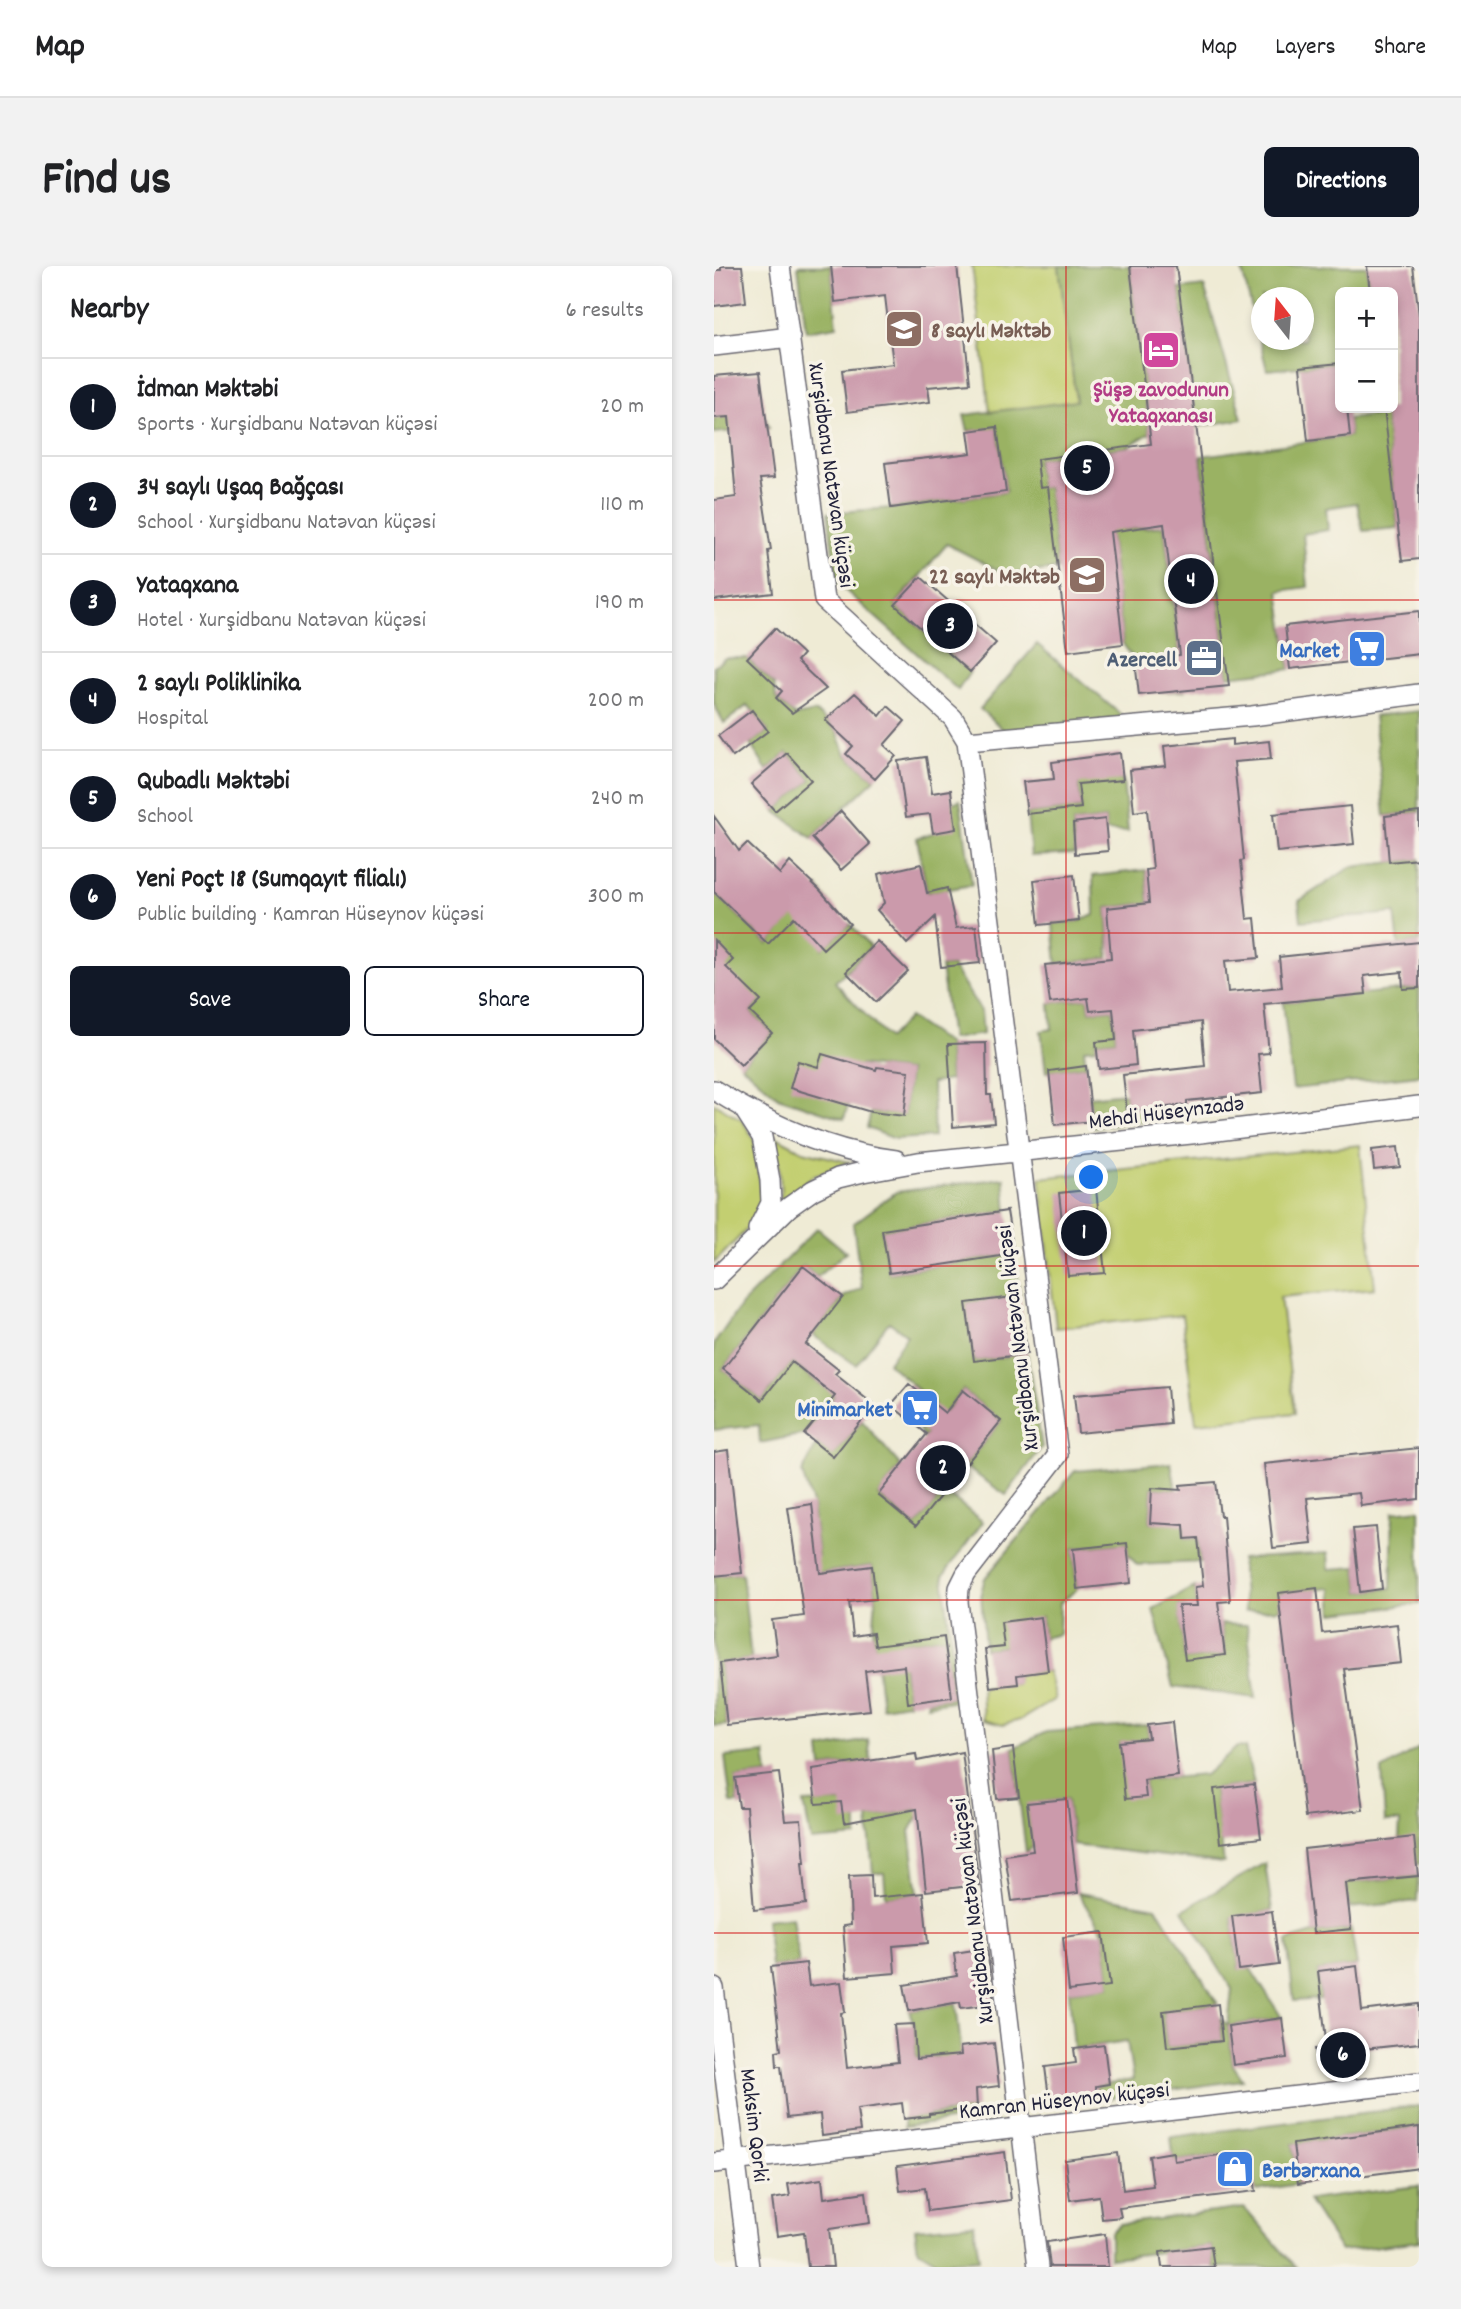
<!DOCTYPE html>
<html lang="en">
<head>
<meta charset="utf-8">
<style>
	:root { --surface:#fff; --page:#f2f2f2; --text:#202124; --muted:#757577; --line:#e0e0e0; --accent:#111827 }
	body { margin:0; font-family:Dekko,sans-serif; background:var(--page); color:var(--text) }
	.controls { position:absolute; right:21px; top:21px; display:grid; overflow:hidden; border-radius:10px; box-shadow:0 4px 10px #0003 }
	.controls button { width:63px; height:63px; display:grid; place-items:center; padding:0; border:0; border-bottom:2px solid var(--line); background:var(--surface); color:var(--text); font:35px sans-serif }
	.compass { position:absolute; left:537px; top:21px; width:63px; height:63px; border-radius:50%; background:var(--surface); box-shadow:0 4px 10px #0003; rotate:343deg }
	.you { position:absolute; left:378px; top:912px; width:24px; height:24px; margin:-18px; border:5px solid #fff; border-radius:50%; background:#1a73e8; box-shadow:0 0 0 10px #1a73e833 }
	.badge { display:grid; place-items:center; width:46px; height:46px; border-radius:50%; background:var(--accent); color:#fff; font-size:23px; font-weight:700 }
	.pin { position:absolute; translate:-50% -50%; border:4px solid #fff; box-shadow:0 2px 7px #0006 }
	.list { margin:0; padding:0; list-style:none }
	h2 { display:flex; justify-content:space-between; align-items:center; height:91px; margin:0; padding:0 28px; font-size:30px }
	h2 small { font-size:23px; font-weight:400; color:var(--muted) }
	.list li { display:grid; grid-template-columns:46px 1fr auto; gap:21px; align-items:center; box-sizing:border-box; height:98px; padding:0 28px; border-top:2px solid var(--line) }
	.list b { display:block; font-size:26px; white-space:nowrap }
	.list p { margin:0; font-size:23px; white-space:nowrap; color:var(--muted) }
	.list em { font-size:23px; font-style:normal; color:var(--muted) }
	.actions { display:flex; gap:14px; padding:21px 28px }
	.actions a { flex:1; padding:16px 0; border:2px solid var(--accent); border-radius:10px; text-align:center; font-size:24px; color:var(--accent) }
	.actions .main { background:var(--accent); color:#fff }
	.map { position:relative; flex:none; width:705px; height:2001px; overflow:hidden; border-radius:10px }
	header { display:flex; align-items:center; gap:42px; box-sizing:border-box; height:98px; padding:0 35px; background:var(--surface); border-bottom:2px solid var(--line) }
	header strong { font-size:33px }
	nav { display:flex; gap:38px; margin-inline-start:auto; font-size:24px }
	.intro { display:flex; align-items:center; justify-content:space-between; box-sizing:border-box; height:168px; padding:0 42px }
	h1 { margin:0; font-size:49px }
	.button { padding:18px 32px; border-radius:10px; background:var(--accent); color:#fff; font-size:24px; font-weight:700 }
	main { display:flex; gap:42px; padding:0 42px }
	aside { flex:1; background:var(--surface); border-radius:10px; box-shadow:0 4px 10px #0003 }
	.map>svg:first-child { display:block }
	.green { fill:#c3cf71; stroke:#727856; stroke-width:2 }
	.forest { fill:#9ab263; stroke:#5e6a4f; stroke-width:2; fill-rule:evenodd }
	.building { fill:#cb9aab }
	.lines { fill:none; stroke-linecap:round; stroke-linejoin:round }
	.street-casing { stroke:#6a6871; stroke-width:22 }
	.street { stroke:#fff; stroke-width:19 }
	.grid { fill:none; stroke:#d62828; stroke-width:2; stroke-opacity:0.55 }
	.labels { text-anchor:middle; stroke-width:7; stroke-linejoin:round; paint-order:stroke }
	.education-label { font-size:23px; font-weight:bold; fill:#785e54; stroke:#f7f3e8; text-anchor:start }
	.hotel-label { font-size:23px; font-weight:bold; fill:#b23c85; stroke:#f7f3e8 }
	.street-label { font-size:23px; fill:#22223b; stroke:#f7f3e8 }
	.shop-label { font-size:23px; font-weight:bold; fill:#366cbe; stroke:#f7f3e8; text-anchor:end }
	.service-label { font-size:23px; font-weight:bold; fill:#4e5e75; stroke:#f7f3e8; text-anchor:end }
</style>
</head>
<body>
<header>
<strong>Map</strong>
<nav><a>Map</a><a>Layers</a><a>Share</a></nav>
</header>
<div class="intro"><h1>Find us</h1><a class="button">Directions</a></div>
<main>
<aside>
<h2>Nearby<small>6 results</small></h2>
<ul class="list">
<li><span class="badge">1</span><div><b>İdman Məktəbi</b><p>Sports · Xurşidbanu Natəvan küçəsi</p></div><em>20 m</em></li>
<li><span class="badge">2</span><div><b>34 saylı Uşaq Bağçası</b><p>School · Xurşidbanu Natəvan küçəsi</p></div><em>110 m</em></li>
<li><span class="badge">3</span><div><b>Yataqxana</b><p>Hotel · Xurşidbanu Natəvan küçəsi</p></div><em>190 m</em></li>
<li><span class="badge">4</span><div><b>2 saylı Poliklinika</b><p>Hospital</p></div><em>200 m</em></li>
<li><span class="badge">5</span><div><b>Qubadlı Məktəbi</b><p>School</p></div><em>240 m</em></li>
<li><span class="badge">6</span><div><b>Yeni Poçt 18 (Sumqayıt filialı)</b><p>Public building · Kamran Hüseynov küçəsi</p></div><em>300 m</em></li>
</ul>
<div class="actions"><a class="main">Save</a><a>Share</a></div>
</aside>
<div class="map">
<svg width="705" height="2001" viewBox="0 0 705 2001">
	<rect width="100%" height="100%" fill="#f7f3e8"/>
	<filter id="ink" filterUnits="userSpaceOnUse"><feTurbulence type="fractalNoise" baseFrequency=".0143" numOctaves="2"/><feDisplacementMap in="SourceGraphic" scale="14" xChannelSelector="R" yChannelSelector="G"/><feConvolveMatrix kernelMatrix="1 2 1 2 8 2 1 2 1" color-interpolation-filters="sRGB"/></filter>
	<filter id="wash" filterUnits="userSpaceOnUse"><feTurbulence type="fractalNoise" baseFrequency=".00686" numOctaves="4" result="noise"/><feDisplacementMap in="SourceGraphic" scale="28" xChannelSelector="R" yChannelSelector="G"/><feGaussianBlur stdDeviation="1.57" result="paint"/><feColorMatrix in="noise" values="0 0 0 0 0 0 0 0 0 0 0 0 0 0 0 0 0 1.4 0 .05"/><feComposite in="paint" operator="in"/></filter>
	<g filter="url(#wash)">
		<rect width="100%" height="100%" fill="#efebd5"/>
		<path class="green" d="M258 0H345L362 136 276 146Z
			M0 837 28 854 40 873 49 941 37 959 0 997Z
			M58 869 89 885 135 896 99 910 67 935 66 903Z
			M646 879 661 1022 566 1031 581 1147 482 1157 468 1049 342 1062 326 912Z
			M334 1405 341 1433 306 1454 289 1459 269 1454 267 1421 303 1418V1409Z"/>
		<path class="forest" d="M84 0H117L123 60 92 65Z
			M345 0H416L436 167 413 181 323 193 326 222 334 221 344 303 291 308 233 278 181 339 256 406 244 424 123 317 114 247 177 242 292 226 283 162 254 165 250 149 362 135Z
			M527 0H653L656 26H626V97L553 104ZM548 32H590V74H548Z
			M490 20 528 153 482 161 465 23Z
			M50 147 55 162 0 167V152Z
			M671 148 684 262 649 265 643 237 612 242 614 264 589 268 594 321 565 325 576 403 514 410 487 190 636 170 634 153Z
			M405 234 409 264 450 260 470 425 443 426 438 393 421 395 409 378 393 241Z
			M323 378 411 452 294 468 266 443Z
			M11 392H33L60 418 62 432 81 450 102 446 123 465 132 489 161 513 98 572 61 545 97 514 73 487 53 504 36 478 54 465 34 439 10 457 0 438V400Z
			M705 445V546L671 550 660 450Z
			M363 507 409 514 414 566 392 565 391 553 359 557 361 588 317 590 313 548 367 542Z
			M246 534 258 619 213 627 203 572 219 567 238 537Z
			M705 593V676L685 679 681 647 587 655 585 635 637 601Z
			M432 604 435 637 393 642 395 671 394 692 343 698 339 657 365 655 380 649 379 610Z
			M104 621 116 637 109 682 136 658 157 681 121 716 174 773 195 751 234 778 236 814 218 817 220 871 181 873 153 862 157 846 190 849 195 805 146 799 130 853 64 831 27 799 58 767 36 746 46 735 0 738V626L54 678Z
			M238 700 267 745 269 768 237 773 227 701Z
			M705 722V809L579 823 569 736Z
			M374 732 376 745 399 743 402 774 382 776 383 782 370 783 372 800 332 806 327 765 338 763 336 737Z
			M411 827 413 845 466 840 468 851 379 861 375 831Z
			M290 912 293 945 168 964 175 1007 300 988 306 1030 253 1037 260 1095 313 1088 328 1181 292 1229 250 1200 287 1155 249 1124 210 1172 204 1161 221 1139 174 1097 193 1069 175 1056 142 1099 99 1069 129 1031 148 1022 139 958 182 926Z
			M103 962 132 986 103 1011 89 1000 9 1103 48 1134 77 1097 121 1129 90 1168 46 1177 45 1159 0 1164V1078L27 1039Z
			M148 1155 187 1200 164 1230 202 1260 230 1225 269 1256 229 1310 244 1434 213 1439 214 1435 238 1431 230 1371 187 1377 194 1437 168 1441 159 1367 162 1333 158 1300 91 1309 81 1293 104 1290 98 1238 88 1207 103 1178 119 1190Z
			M457 1197 462 1224 438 1222 436 1257 469 1253 471 1273 484 1272 486 1296 423 1299 414 1288 413 1277 359 1283 363 1323 346 1337 345 1368 330 1372 327 1351 290 1381 271 1383 267 1327 271 1312 361 1205Z
			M705 1243V1338L619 1347 617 1322 565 1327 566 1343 531 1345 527 1293 614 1287 615 1303 643 1301 646 1326 677 1322 679 1246Z
			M28 1307 37 1393 6 1397 13 1459 0 1460V1310Z
			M481 1321 483 1340H465L471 1394 511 1389 507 1358 533 1359 542 1432 459 1421 439 1343Z
			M433 1459 435 1473 405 1477 432 1531 430 1514 491 1509 523 1481 531 1482 540 1518 500 1523 510 1597 359 1579 353 1533 314 1538 319 1581 312 1586 299 1482 332 1466Z
			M154 1474 157 1495 108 1501 106 1483Z
			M705 1482V1598L703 1599 685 1573 686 1556H671L668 1504Z
			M51 1487 54 1508 22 1512 24 1537H17L11 1491Z
			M127 1536 143 1554V1571L97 1575 90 1537Z
			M209 1542 196 1565 204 1628 172 1631 170 1607H159L154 1552Z
			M551 1597 558 1645 518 1651 525 1703 536 1702 568 1752 514 1760 519 1799 529 1814 383 1834 382 1820 419 1814 413 1775 360 1783 355 1725 396 1720 389 1666 364 1627 442 1641 504 1738 449 1745 453 1781 508 1775 506 1753 514 1759 518 1723 469 1644Z
			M704 1610 703 1635 635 1642 632 1617Z
			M78 1651 85 1698 57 1701 52 1654Z
			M637 1663 643 1700 604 1705 607 1733 580 1735 573 1675 599 1667Z
			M242 1737 249 1801 225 1803 224 1791 202 1793 200 1758 195 1745Z
			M705 1840V1861L579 1878 584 1918 542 1925 536 1885 460 1895 457 1871Z
			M259 1843 257 1852 190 1861V1853Z
			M705 1920V1975L627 1985 594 1934Z
			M530 1942 582 2001H500L497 1980 396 1992V1967L406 1958Z
			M260 1958 265 1993 224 1996 204 1984 201 1963Z"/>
		<g id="blocks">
			<path class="building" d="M7 0H28L32 36 0 40V4H7Z
				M117 0H243L256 117 214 121 216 136 133 146 128 104 179 98 171 30 121 36Z
				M416 0H462L515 420 425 429 421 395 466 389 450 258 396 266 409 378 354 385 334 221 326 222 323 193 437 178Z
				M653 0H699L705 50V293L688 295 670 142H679V26H656Z
				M626 97V142H633L636 170 594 175 586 101Z
				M46 106 60 212 46 213 57 284 54 285 59 327 0 334V234L22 231 15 151 0 152V110Z
				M283 161 292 226 177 242 171 197 257 187 254 165Z
				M207 311 282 377 256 406 181 339Z
				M705 345V388L576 403 571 360Z
				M61 362 89 388 83 395 112 423 78 447 62 432 68 425 33 392Z
				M141 427 166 450 174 440 191 455 170 479 182 490 161 513 132 488 139 480 111 454Z
				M38 444 54 465 19 491 4 470Z
				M518 473V479L555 475 557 493 520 496 530 594 527 595 533 653 541 652 545 692 511 695 514 726 568 721 565 691 705 676V722L689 723 688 706 650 710 652 728 550 738 555 787 544 788 548 827 473 835V839L413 845 409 809 491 800 487 756 419 764 422 799 385 803 382 776 402 774 399 743 376 745 374 732 336 737 331 699 397 692 393 642 435 637 432 604 439 603 433 544 420 546 416 504 452 500 450 480Z
				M73 487 97 514 61 545 37 518Z
				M406 487 409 514 364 518 367 542 313 548 309 516 340 513 338 496Z
				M212 491 218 527 237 524 242 563 219 567 216 548 192 551 184 495Z
				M636 540 640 578 563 586 559 548Z
				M127 545 156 578 127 604 98 572Z
				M705 546V593L675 596 671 550Z
				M0 550 25 585 33 577 66 608 76 596 105 623 136 658 109 683 80 651 54 678 0 626Z
				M391 553 394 585 361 588 359 557Z
				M207 598 213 627 233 622 242 662 262 660 266 697 227 701 221 651 193 678 163 644 170 637 164 608Z
				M360 609 365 655 325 659 320 614Z
				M0 674 19 694 12 701 47 735 36 746 58 767 27 799 0 773Z
				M163 675 194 705 162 736 132 706Z
				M272 777 273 829H277L280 857 239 861 234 778Z
				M108 788 162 804 163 801 195 805 190 850 157 846 76 822 84 795 104 801Z
				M372 800 378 855 341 859 335 805Z
				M684 881 686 901 660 904 658 884Z
				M382 923 391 1007 354 1010 345 927Z
				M293 945 300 988 175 1007 168 964Z
				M89 1000 129 1031 92 1078 125 1104 121 1108 160 1139 119 1191 90 1168 121 1130 78 1096 48 1134 9 1103Z
				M306 1030 313 1088 260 1095 252 1037Z
				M195 1118 231 1147 249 1124 287 1155 202 1260 164 1229 213 1168 177 1139Z
				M453 1121 456 1158 364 1167 360 1129Z
				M705 1182V1233L647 1240 645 1227 593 1232 598 1278 559 1282 550 1198Z
				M14 1184 28 1307 0 1310V1186Z
				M502 1216 506 1250H509L516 1335 504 1336 511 1389 471 1394 464 1340H483L481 1321 489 1320 484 1272 471 1273 470 1259 436 1257 438 1222 467 1224 466 1219Z
				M98 1238 106 1307 158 1300 162 1333 135 1336 139 1370 159 1367 161 1380 230 1371 238 1431 194 1437 190 1400 151 1405 156 1444 13 1459 6 1397 63 1389 58 1354 90 1350 74 1242Z
				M662 1261 668 1323 646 1326 639 1263Z
				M413 1277 417 1317 363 1323 359 1283Z
				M603 1322 608 1367 683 1358 687 1397 630 1403 649 1544 591 1551 564 1327Z
				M327 1351 334 1405 303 1409 304 1418 276 1421 271 1383 290 1381 287 1356Z
				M458 1456 464 1510 430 1514 432 1531 411 1533 405 1476 435 1473 433 1459Z
				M299 1482 305 1531 283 1533 278 1485Z
				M248 1486 265 1619 212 1625 203 1543 130 1557 127 1536 102 1538 98 1503 202 1488 203 1495Z
				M65 1507 71 1555 87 1554 91 1597H88L92 1638 40 1644 32 1541H25L21 1512Z
				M540 1518 547 1572 506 1577 500 1523Z
				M353 1533 364 1627 298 1635 291 1589 319 1585 313 1537Z
				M700 1571 704 1610 632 1617 637 1663 599 1667 590 1583Z
				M157 1609 158 1632 209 1627 214 1677 179 1680 181 1707 133 1711 129 1660 137 1659 135 1610Z
				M558 1645 565 1699 525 1704 518 1650Z
				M389 1666 396 1720 355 1725 349 1671Z
				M273 1682 280 1738 247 1742 246 1736 195 1745 190 1719 243 1710 240 1687Z
				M92 1697 95 1720 127 1716 131 1746 127 1747 133 1802 184 1796 180 1759 200 1758 202 1793 247 1789 246 1781 280 1777 285 1820 262 1823 263 1842 215 1848V1850L190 1853 188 1837 143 1843 146 1865 108 1870 106 1848 73 1852 67 1800H63L62 1785 67 1784 57 1701Z
				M643 1700 648 1745 705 1738V1777L623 1786 624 1796 603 1799 601 1783 613 1782 604 1705Z
				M504 1738 508 1775 453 1781 449 1745Z
				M568 1752 573 1792 519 1799 514 1760Z
				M390 1779 395 1818 382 1820 383 1834 336 1839 331 1801 362 1797 360 1783Z
				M705 1861V1902L584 1918 579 1878Z
				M536 1885 542 1925 405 1942 407 1951 388 1953 385 1930 356 1934 351 1894 404 1887 409 1924 439 1920 435 1890 459 1886 460 1895Z
				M291 1886 297 1934 214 1945 211 1922 186 1925 183 1900Z
				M108 1913 110 1932 152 1926 156 1957 115 1963 119 2001H94L90 1966 63 1970 58 1933 76 1930 74 1918Z
				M391 1968 394 2001H336L333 1976Z
				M497 1980 500 2001H448L446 1986Z"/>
		</g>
	</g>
	<g filter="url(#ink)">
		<use href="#blocks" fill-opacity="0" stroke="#6a6871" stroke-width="2"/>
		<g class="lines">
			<defs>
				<path id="street" d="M66 0 110 334 239 452 253 475 344 1189 252 1308 245 1322 244 1336 324 2001
					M0 80 76 71
					M253 475 538 450 705 428
					M0 824C56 859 116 886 182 894
					M30 843 48 871 56 914 57 937 44 963
					M0 1014 75 941 99 924 124 912 149 906 204 896 487 867 705 840
					M0 1722 35 2001
					M0 1897 705 1816"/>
			</defs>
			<use href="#street" class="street-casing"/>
			<use href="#street" class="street"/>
		</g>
	</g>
	<path class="grid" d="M352 0V2001M0 334H705M0 667H705M0 1000H705M0 1334H705M0 1667H705"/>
	<defs>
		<symbol id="school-square" viewBox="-11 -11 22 22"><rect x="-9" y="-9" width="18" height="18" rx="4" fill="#8d6e63" stroke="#f7f3e8"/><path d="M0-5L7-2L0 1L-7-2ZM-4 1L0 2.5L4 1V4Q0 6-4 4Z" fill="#fff"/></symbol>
		<symbol id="hotel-square" viewBox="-11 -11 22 22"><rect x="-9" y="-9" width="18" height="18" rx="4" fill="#d1479c" stroke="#f7f3e8"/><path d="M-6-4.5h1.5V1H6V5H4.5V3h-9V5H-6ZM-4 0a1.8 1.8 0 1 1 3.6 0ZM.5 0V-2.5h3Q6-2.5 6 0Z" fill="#fff"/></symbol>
		<symbol id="supermarket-square" viewBox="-11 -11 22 22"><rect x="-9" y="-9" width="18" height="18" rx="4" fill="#3f7fe0" stroke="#f7f3e8"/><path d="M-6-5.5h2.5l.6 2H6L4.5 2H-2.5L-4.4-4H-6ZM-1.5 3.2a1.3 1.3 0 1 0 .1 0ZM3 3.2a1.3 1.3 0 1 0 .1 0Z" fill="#fff"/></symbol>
		<symbol id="office-square" viewBox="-11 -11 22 22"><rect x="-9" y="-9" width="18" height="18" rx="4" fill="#5c6f8a" stroke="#f7f3e8"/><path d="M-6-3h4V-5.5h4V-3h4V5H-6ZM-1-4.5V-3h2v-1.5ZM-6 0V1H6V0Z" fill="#fff"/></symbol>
		<symbol id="shop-square" viewBox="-11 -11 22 22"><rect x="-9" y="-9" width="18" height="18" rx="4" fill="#3f7fe0" stroke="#f7f3e8"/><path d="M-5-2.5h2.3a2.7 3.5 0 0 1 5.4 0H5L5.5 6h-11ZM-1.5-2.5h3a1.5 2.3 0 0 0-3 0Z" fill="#fff"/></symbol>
	</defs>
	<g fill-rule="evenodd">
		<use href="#school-square" x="168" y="41" width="44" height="44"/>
		<use href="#hotel-square" x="425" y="62" width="44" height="44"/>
		<use href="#school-square" x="351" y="287" width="44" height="44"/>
		<use href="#supermarket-square" x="631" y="361" width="44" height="44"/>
		<use href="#office-square" x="468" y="370" width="44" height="44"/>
		<use href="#supermarket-square" x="184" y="1120" width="44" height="44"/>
		<use href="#shop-square" x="499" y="1881" width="44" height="44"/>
	</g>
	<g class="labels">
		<g class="education-label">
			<text x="217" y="71">8 saylı Məktəb</text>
			<text x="346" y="317" text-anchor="end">22 saylı Məktəb</text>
		</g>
		<g class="hotel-label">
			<text x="447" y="130">Şüşə zavodunun<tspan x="447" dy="26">Yataqxanası</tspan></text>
		</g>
		<g class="street-label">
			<text transform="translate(119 209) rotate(82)" y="8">Xurşidbanu Natəvan küçəsi</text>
			<text transform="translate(452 845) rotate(-7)" y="8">Mehdi Hüseynzadə</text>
			<text transform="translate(302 1072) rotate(-97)" y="8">Xurşidbanu Natəvan küçəsi</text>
			<text transform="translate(257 1645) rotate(-97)" y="8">Xurşidbanu Natəvan küçəsi</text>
			<text transform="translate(350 1833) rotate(-6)" y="8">Kamran Hüseynov küçəsi</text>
			<text transform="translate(42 1859) rotate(83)" y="8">Maksim Qorki</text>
		</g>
		<g class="shop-label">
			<text x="626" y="391">Market</text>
			<text x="179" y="1150">Minimarket</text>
			<text x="548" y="1911" text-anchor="start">Bərbərxana</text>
		</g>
		<g class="service-label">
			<text x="463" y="400">Azercell</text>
		</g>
	</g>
</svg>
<div class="controls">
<button>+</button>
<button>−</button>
</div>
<svg class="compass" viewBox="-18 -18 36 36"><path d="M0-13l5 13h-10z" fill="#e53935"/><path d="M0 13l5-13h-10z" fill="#757577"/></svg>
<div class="you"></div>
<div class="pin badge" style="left:370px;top:967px">1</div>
<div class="pin badge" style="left:229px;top:1202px">2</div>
<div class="pin badge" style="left:236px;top:360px">3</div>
<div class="pin badge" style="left:477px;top:315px">4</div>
<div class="pin badge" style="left:373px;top:202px">5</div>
<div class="pin badge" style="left:629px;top:1789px">6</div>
</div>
</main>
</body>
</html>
